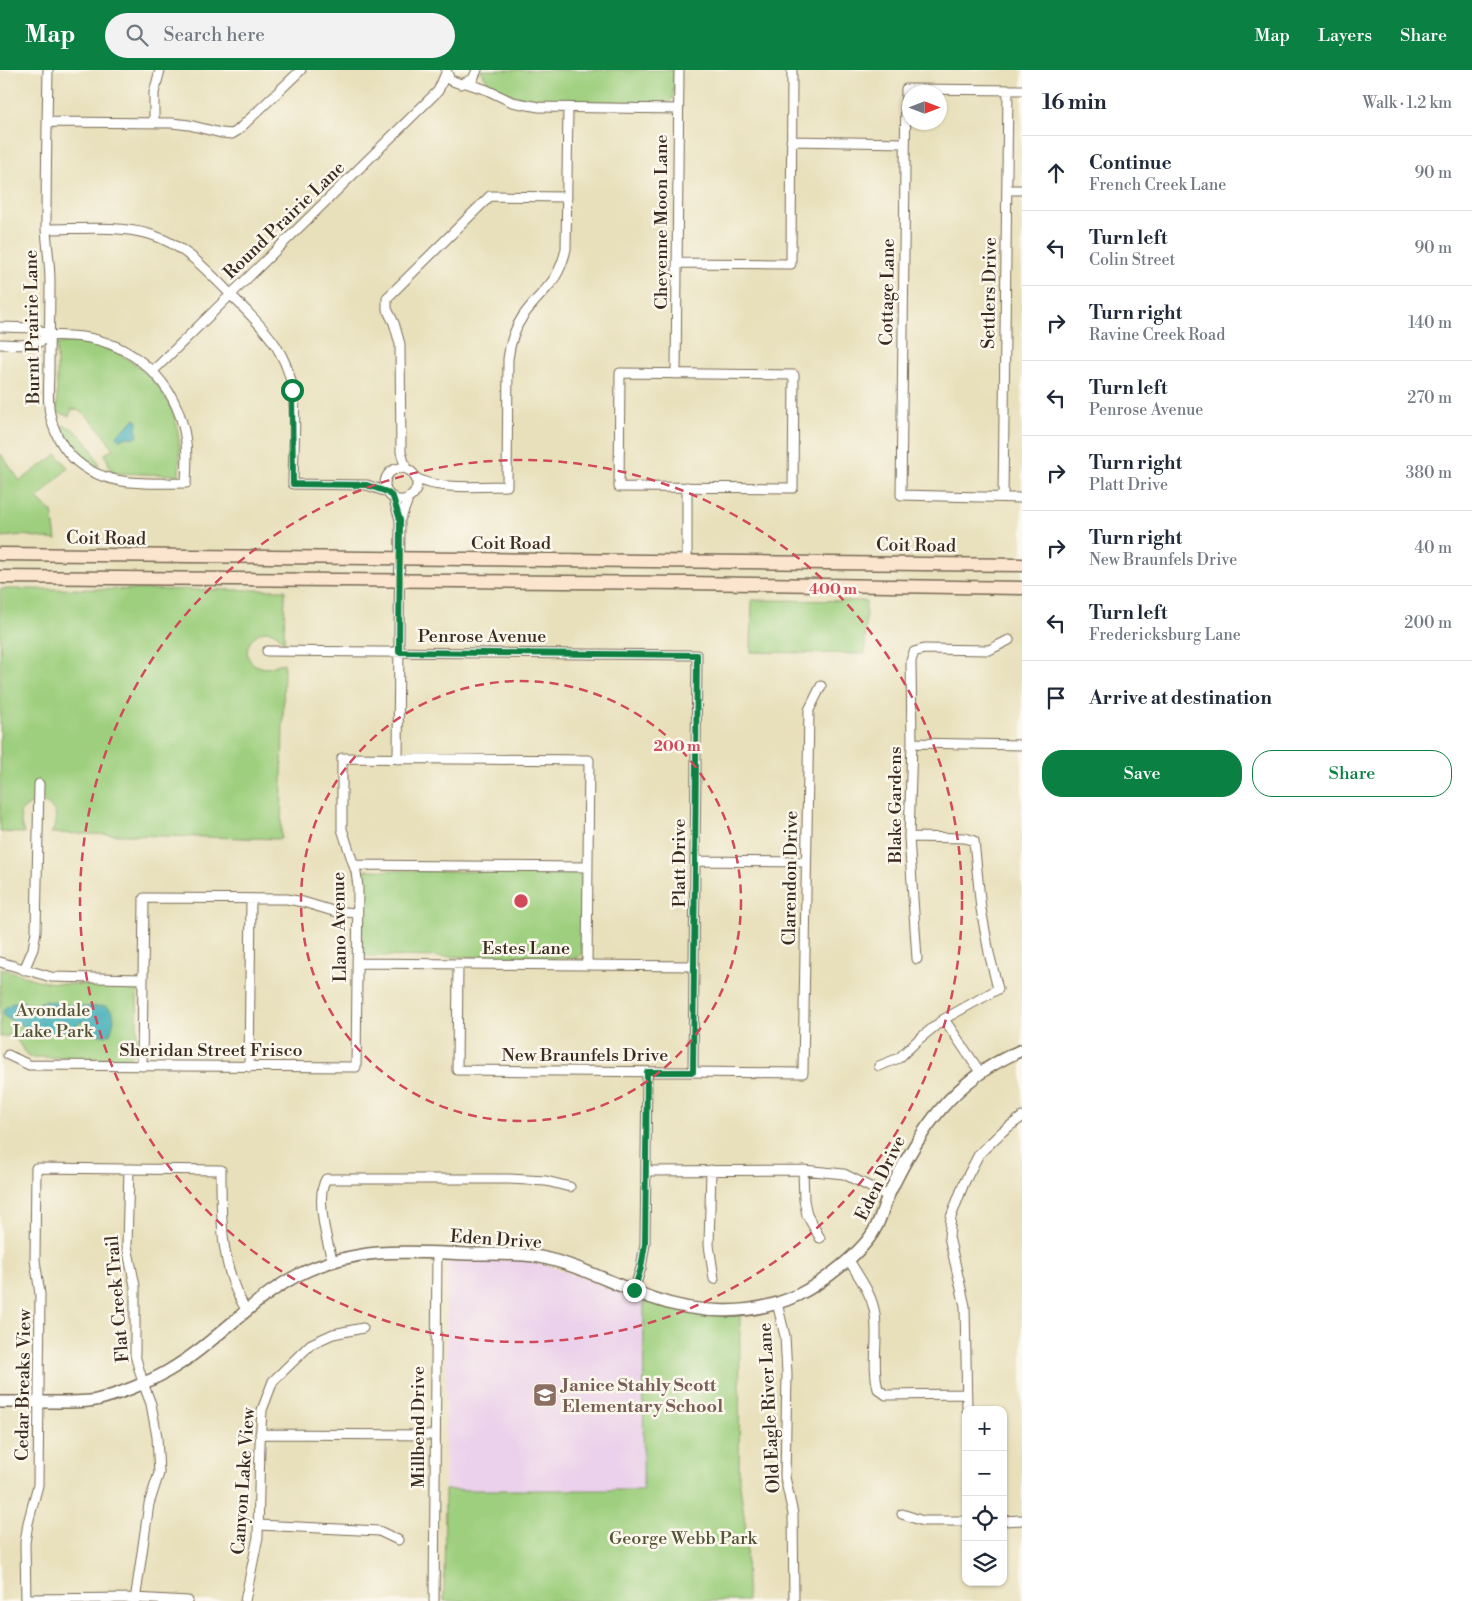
<!DOCTYPE html>
<html lang="en">
<head>
<meta charset="utf-8">
<style>
	:root { --surface:#fff; --page:#f2f2f3; --text:#1f2937; --muted:#747a83; --line:#e0e1e3; --accent:#0b8043 }
	body { margin:0; font-family:"Libre Bodoni",serif; background:var(--page); color:var(--text) }
	.controls { position:absolute; right:15px; bottom:15px; display:grid; overflow:hidden; border-radius:10px; box-shadow:0 1px 4px #0004 }
	.controls button { width:45px; height:45px; display:grid; place-items:center; padding:0; border:0; border-bottom:1px solid var(--line); background:var(--surface); color:var(--text); font:25px sans-serif }
	.compass { position:absolute; left:902px; top:15px; width:45px; height:45px; border-radius:50%; background:var(--surface); box-shadow:0 1px 4px #0004; rotate:90deg }
	.stop { position:absolute; width:15px; height:15px; margin:-11px; border:4px solid #0b8043; border-radius:50%; background:#fff }
	.stop.end { background:#0b8043; border-color:#fff; box-shadow:0 1px 5px #0008 }
	.list { margin:0; padding:0; list-style:none }
	h2 { display:flex; justify-content:space-between; align-items:center; height:65px; margin:0; padding:0 20px; font-size:21px }
	h2 small { font-size:16px; font-weight:400; color:var(--muted) }
	.list li { display:grid; grid-template-columns:32px 1fr auto; gap:15px; align-items:center; box-sizing:border-box; height:75px; padding:0 20px; border-top:1px solid var(--line) }
	.list b { display:block; font-size:19px; white-space:nowrap }
	.list p { margin:0; font-size:16px; white-space:nowrap; color:var(--muted) }
	.list em { font-size:16px; font-style:normal; color:var(--muted) }
	.actions { display:flex; gap:10px; padding:15px 20px }
	.actions a { flex:1; padding:11px 0; border:1px solid var(--accent); border-radius:20px; text-align:center; font-size:18px; color:var(--accent) }
	.actions .main { background:var(--accent); color:#fff }
	.icon { flex:none; width:28px; height:28px; fill:none; stroke:currentColor; stroke-width:2; stroke-linecap:round; stroke-linejoin:round }
	.map { position:relative; flex:none; width:1022px; height:1531px; overflow:hidden }
	header { display:flex; align-items:center; gap:30px; box-sizing:border-box; height:70px; padding:0 25px; background:var(--accent); color:#fff }
	header strong { font-size:24px }
	nav { display:flex; gap:28px; margin-inline-start:auto; font-size:18px }
	.search { width:350px; height:45px; background:var(--page); display:flex; align-items:center; gap:12px; box-sizing:border-box; padding:0 18px; border-radius:28px; color:var(--muted); font-size:19px }
	main { display:flex }
	aside { flex:1; background:var(--surface) }
	.map>svg:first-child { display:block }
	.built { fill:#ebd1eb }
	.green { fill:#9ecf7e; stroke:#6c7c4e }
	.water { fill:#3fafb8; stroke:#3d6c6b }
	.lines { fill:none; stroke-linecap:round; stroke-linejoin:round }
	.minor-casing { stroke:#786a55; stroke-width:11 }
	.tertiary-casing { stroke:#786a55; stroke-width:14 }
	.secondary-casing { stroke:#786a55; stroke-width:15 }
	.minor { stroke:#fff; stroke-width:9 }
	.tertiary { stroke:#fff; stroke-width:11 }
	.secondary { stroke:#fce5cf; stroke-width:12 }
	.route { stroke:#0b8043; stroke-width:6 }
	.ring { fill:none; stroke:#d1495b; stroke-width:2.5; stroke-dasharray:9 6 }
	.labels { text-anchor:middle; stroke-width:5; stroke-linejoin:round; paint-order:stroke }
	.street-label { font-size:18px; fill:#3b2a1e; stroke:#fbf7ec }
	.park-label { font-size:18px; fill:#545336; stroke:#fbf7ec }
	.education-label { font-size:18px; font-weight:bold; fill:#785e54; stroke:#fbf7ec; text-anchor:start }
	.centre { fill:#d1495b; stroke:#fbf7ec; stroke-width:2.5 }
	.ring-label { font-size:15px; text-anchor:middle; font-weight:bold; fill:#d1495b; stroke:#fbf7ec; stroke-width:5; stroke-linejoin:round; paint-order:stroke }
</style>
</head>
<body>
<header>
<strong>Map</strong>
<div class="search"><svg class="icon" aria-label="search" viewBox="0 0 24 24"><circle cx="10" cy="10" r="6"/><path d="M15 15l6 6"/></svg>Search here</div>
<nav><a>Map</a><a>Layers</a><a>Share</a></nav>
</header>
<main>
<div class="map">
<svg width="1022" height="1531" viewBox="0 0 1022 1531">
	<rect width="100%" height="100%" fill="#fbf7ec"/>
	<filter id="ink" filterUnits="userSpaceOnUse"><feTurbulence type="fractalNoise" baseFrequency=".02" numOctaves="2"/><feDisplacementMap in="SourceGraphic" scale="10" xChannelSelector="R" yChannelSelector="G"/><feConvolveMatrix kernelMatrix="1 2 1 2 8 2 1 2 1" color-interpolation-filters="sRGB"/></filter>
	<filter id="wash" filterUnits="userSpaceOnUse"><feTurbulence type="fractalNoise" baseFrequency=".0096" numOctaves="4" result="noise"/><feDisplacementMap in="SourceGraphic" scale="20" xChannelSelector="R" yChannelSelector="G"/><feGaussianBlur stdDeviation="1.12" result="paint"/><feColorMatrix in="noise" values="0 0 0 0 0 0 0 0 0 0 0 0 0 0 0 0 0 1.4 0 .05"/><feComposite in="paint" operator="in"/></filter>
	<g filter="url(#wash)">
		<rect width="100%" height="100%" fill="#e8e0bb"/>
		<path class="built" d="M520 1190 549 1196 644 1230V1420H445L447 1191Z"/>
		<path class="green" d="M481 0H674L673 28 668 33 535 31 500 21 489 14Z
			M70 272C79 273 91 273 100 275 113 279 127 288 137 296 175 327 182 357 179 405L112 403 105 384 113 379C105 367 88 340 72 339L69 346 57 342V274Z
			M61 356C77 354 94 381 99 394L98 396C80 393 69 373 61 359Z
			M0 383 20 411 57 384 68 398 37 429 52 442 56 470 23 465 0 467Z
			M0 519 285 520 284 573C282 570 279 566 276 564 257 550 231 589 261 597 269 600 276 594 284 593L281 769 51 763C67 742 41 718 20 743L21 754 24 763 0 762Z
			M752 530 866 531 865 584 751 582Z
			M367 800 578 803 582 808V883L577 888 364 886 362 882V804Z
			M0 899C15 901 24 907 37 910 67 917 100 914 131 913L137 919V981L127 988 28 987 15 967 9 966 0 967Z
			M644 1230C676 1242 706 1247 740 1245L739 1408 746 1460 747 1531H444L445 1420H643Z"/>
		<path class="water" d="M134 349 138 351 136 358 138 366 136 368 128 367 119 369 117 365C123 359 129 356 134 349Z
			M45 931 80 937 106 936 113 942 114 950 110 964 106 966 95 964C92 955 89 952 80 952L72 960 36 965 26 957 5 947 3 942 5 938 14 932H23L34 935Z"/>
	</g>
	<g filter="url(#ink)">
		<g class="lines">
			<defs>
				<path id="minor" d="M446 0 450 10 461 14 473 9 477 0
					M466 13 487 20 512 32 539 37 678 39
					M1022 20 906 19 901 425 1022 428
					M47 52 172 53 189 55 221 63 232 64 237 61 301 0
					M154 53V23L160 0
					M791 71 905 73
					M1007 120H1022
					M46 159C80 159 117 155 149 164 187 175 212 206 239 233 252 247 266 260 276 276 283 287 288 299 291 311 298 343 293 382 293 414L367 415 387 422
					M677 193 791 194 792 0
					M0 257 36 258 49 266
					M0 274C10 274 24 276 34 274 39 273 43 269 48 267 54 264 63 266 70 266 124 268 170 304 183 356 188 375 187 394 186 413 147 413 103 418 72 387 61 375 53 360 50 344 47 329 49 314 49 299 49 270 50 241 50 212 50 194 47 176 46 159 46 106 47 53 48 0
					M153 301 438 21 446 3
					M620 303 794 305 793 418 619 417Z
					M676 304 679 0
					M385 414a16 16 0 1 1 32 0a16 16 0 1 1-32 0Z
					M406 399 401 382 400 274 394 253 387 239V228L490 126 567 127
					M414 406C431 421 484 416 507 416L508 289C510 273 514 259 523 246 542 219 558 215 566 179L568 38
					M687 417V491
					M393 427 400 450 398 689
					M1003 427 1008 20
					M400 450 409 427
					M267 581 697 585 693 1002
					M912 673 1022 675
					M695 791 806 792
					M354 795 588 797
					M917 889 909 767 912 673 911 591 914 582 924 579 989 580 1009 570
					M0 892 51 907 143 909
					M357 893 694 896
					M458 894 457 1000 803 1003 809 640 821 616
					M24 900 33 879 36 861 39 714
					M944 949 980 1002
					M8 985 29 995 356 997 358 817 356 802 342 759V688L589 690 587 895
					M142 996 144 828 287 829 303 832 333 841 357 843
					M879 996 899 988 919 969 944 949 998 919 989 883 981 839 974 771 965 768 909 767
					M249 997 251 829
					M129 1099 127 1176 135 1216V1285L143 1313 151 1334 157 1367 159 1403 149 1434 135 1531
					M711 1100 709 1175 714 1209
					M803 1100 804 1130 807 1145 820 1168
					M646 1101 803 1100 844 1104 888 1126
					M849 1190C858 1206 870 1221 874 1239 880 1265 871 1293 878 1319L886 1325 966 1324
					M333 1192C327 1173 315 1127 326 1109H509L546 1111 570 1117
					M634 1220 641 1198 645 1174 647 1002
					M777 1233 785 1266 787 1304 785 1407 793 1444 794 1531
					M967 1340 965 1236 949 1167 951 1147 964 1113 979 1084 1003 1061 1022 1047
					M260 1364 435 1365
					M902 1444 923 1451H966
					M1003 1451 1022 1450
					M259 1455 379 1461 398 1470
					M26 1529 135 1528 188 1531
					M26 1531 25 1473 28 1453 38 1415 40 1224 35 1190 36 1098 221 1100C221 1146 220 1201 247 1241
					M245 1531 258 1467 260 1374 262 1340 273 1311 311 1274 333 1264 363 1258
					M434 1531 437 1183"/>
				<path id="tertiary" d="M0 1332C24 1332 48 1332 72 1332 80 1331 88 1332 96 1330 117 1325 149 1312 168 1301 215 1274 250 1230 298 1205 322 1193 352 1185 378 1183 408 1181 439 1183 468 1184 492 1184 517 1183 540 1187 579 1195 615 1215 652 1228 699 1245 754 1246 798 1225 822 1213 863 1182 875 1159 881 1149 883 1137 888 1126 919 1060 953 1009 1022 980"/>
				<path id="secondary" d="M0 484 1022 495
					M0 507 687 513 1022 518"/>
			</defs>
			<use href="#minor" class="minor-casing"/>
			<use href="#tertiary" class="tertiary-casing"/>
			<use href="#secondary" class="secondary-casing"/>
			<use href="#minor" class="minor"/>
			<use href="#tertiary" class="tertiary"/>
			<use href="#secondary" class="secondary"/>
		</g>
	</g>
	<g class="lines" filter="url(#ink)">
		<path class="route" d="M292 320 293 414 367 415 387 422 393 427 400 450 399 582 697 585 693 1002H647L645 1174 641 1198 634 1220"/>
	</g>
	<g class="ring">
		<circle cx="521" cy="831" r="220"/>
		<circle cx="521" cy="831" r="441"/>
	</g>
	<defs>
		<symbol id="school-square" viewBox="-11 -11 22 22"><rect x="-9" y="-9" width="18" height="18" rx="4" fill="#8d6e63" stroke="#fbf7ec"/><path d="M0-5L7-2L0 1L-7-2ZM-4 1L0 2.5L4 1V4Q0 6-4 4Z" fill="#fff"/></symbol>
	</defs>
	<g fill-rule="evenodd">
		<use href="#school-square" x="531" y="1311" width="28" height="28"/>
	</g>
	<g class="labels">
		<g class="street-label">
			<text transform="translate(284 150) rotate(-44)" y="6">Round Prairie Lane</text>
			<text transform="translate(661 152) rotate(-90)" y="6">Cheyenne Moon Lane</text>
			<text transform="translate(887 222) rotate(-89)" y="6">Cottage Lane</text>
			<text transform="translate(989 223) rotate(-89)" y="6">Settlers Drive</text>
			<text transform="translate(32 257) rotate(-91)" y="6">Burnt Prairie Lane</text>
			<text transform="translate(106 468) rotate(1)" y="6">Coit Road</text>
			<text x="511" y="479">Coit Road</text>
			<text transform="translate(916 475) rotate(1)" y="6">Coit Road</text>
			<text x="482" y="572">Penrose Avenue</text>
			<text transform="translate(895 735) rotate(-90)" y="6">Blake Gardens</text>
			<text transform="translate(679 793) rotate(-90)" y="6">Platt Drive</text>
			<text transform="translate(790 808) rotate(-89)" y="6">Clarendon Drive</text>
			<text transform="translate(339 857) rotate(-91)" y="6">Llano Avenue</text>
			<text x="526" y="884">Estes Lane</text>
			<text x="211" y="986">Sheridan Street Frisco</text>
			<text x="585" y="991">New Braunfels Drive</text>
			<text transform="translate(880 1108) rotate(-64)" y="6">Eden Drive</text>
			<text transform="translate(496 1169) rotate(4)" y="6">Eden Drive</text>
			<text transform="translate(117 1229) rotate(-95)" y="6">Flat Creek Trail</text>
			<text transform="translate(23 1315) rotate(-89)" y="6">Cedar Breaks View</text>
			<text transform="translate(769 1338) rotate(-93)" y="6">Old Eagle River Lane</text>
			<text transform="translate(418 1357) rotate(-90)" y="6">Millbend Drive</text>
			<text transform="translate(243 1411) rotate(-86)" y="6">Canyon Lake View</text>
		</g>
		<g class="park-label">
			<text x="53" y="946">Avondale<tspan x="53" dy="21">Lake Park</tspan></text>
			<text x="683" y="1474">George Webb Park</text>
		</g>
		<g class="education-label">
			<text x="562" y="1321">Janice Stahly Scott<tspan x="562" dy="21">Elementary School</tspan></text>
		</g>
	</g>
	<circle cx="521" cy="831" r="8" class="centre"/>
	<g class="ring-label">
		<text x="833" y="524">400 m</text>
		<text x="677" y="681">200 m</text>
	</g>
</svg>
<div class="controls">
<button>+</button>
<button>−</button>
<button><svg class="icon" aria-label="locate" viewBox="0 0 24 24"><circle cx="12" cy="12" r="6"/><path d="M12 2v4M12 18v4M2 12h4M18 12h4"/></svg></button>
<button><svg class="icon" aria-label="layers" viewBox="0 0 24 24"><path d="M12 4l9 5-9 5-9-5zM3 14l9 5 9-5"/></svg></button>
</div>
<svg class="compass" viewBox="-18 -18 36 36"><path d="M0-13l5 13h-10z" fill="#e53935"/><path d="M0 13l5-13h-10z" fill="#747a83"/></svg>
<div class="stop" style="left:292px;top:320px"></div>
<div class="stop end" style="left:634px;top:1220px"></div>
</div>
<aside>
<h2>16 min<small>Walk · 1.2 km</small></h2>
<ul class="list">
<li><svg class="icon" aria-label="ahead" viewBox="0 0 24 24"><path d="M12 20V5M6 11l6-6 6 6"/></svg><div><b>Continue</b><p>French Creek Lane</p></div><em>90 m</em></li>
<li><svg class="icon" aria-label="left" viewBox="0 0 24 24"><path d="M17 20v-9H6M10 6l-5 5 5 5"/></svg><div><b>Turn left</b><p>Colin Street</p></div><em>90 m</em></li>
<li><svg class="icon" aria-label="right" viewBox="0 0 24 24"><path d="M7 20v-9h11M14 6l5 5-5 5"/></svg><div><b>Turn right</b><p>Ravine Creek Road</p></div><em>140 m</em></li>
<li><svg class="icon" aria-label="left" viewBox="0 0 24 24"><path d="M17 20v-9H6M10 6l-5 5 5 5"/></svg><div><b>Turn left</b><p>Penrose Avenue</p></div><em>270 m</em></li>
<li><svg class="icon" aria-label="right" viewBox="0 0 24 24"><path d="M7 20v-9h11M14 6l5 5-5 5"/></svg><div><b>Turn right</b><p>Platt Drive</p></div><em>380 m</em></li>
<li><svg class="icon" aria-label="right" viewBox="0 0 24 24"><path d="M7 20v-9h11M14 6l5 5-5 5"/></svg><div><b>Turn right</b><p>New Braunfels Drive</p></div><em>40 m</em></li>
<li><svg class="icon" aria-label="left" viewBox="0 0 24 24"><path d="M17 20v-9H6M10 6l-5 5 5 5"/></svg><div><b>Turn left</b><p>Fredericksburg Lane</p></div><em>200 m</em></li>
<li><svg class="icon" aria-label="arrive" viewBox="0 0 24 24"><path d="M6 21V4h12l-3 4 3 4H6"/></svg><div><b>Arrive at destination</b></div></li>
</ul>
<div class="actions"><a class="main">Save</a><a>Share</a></div>
</aside>
</main>
</body>
</html>
